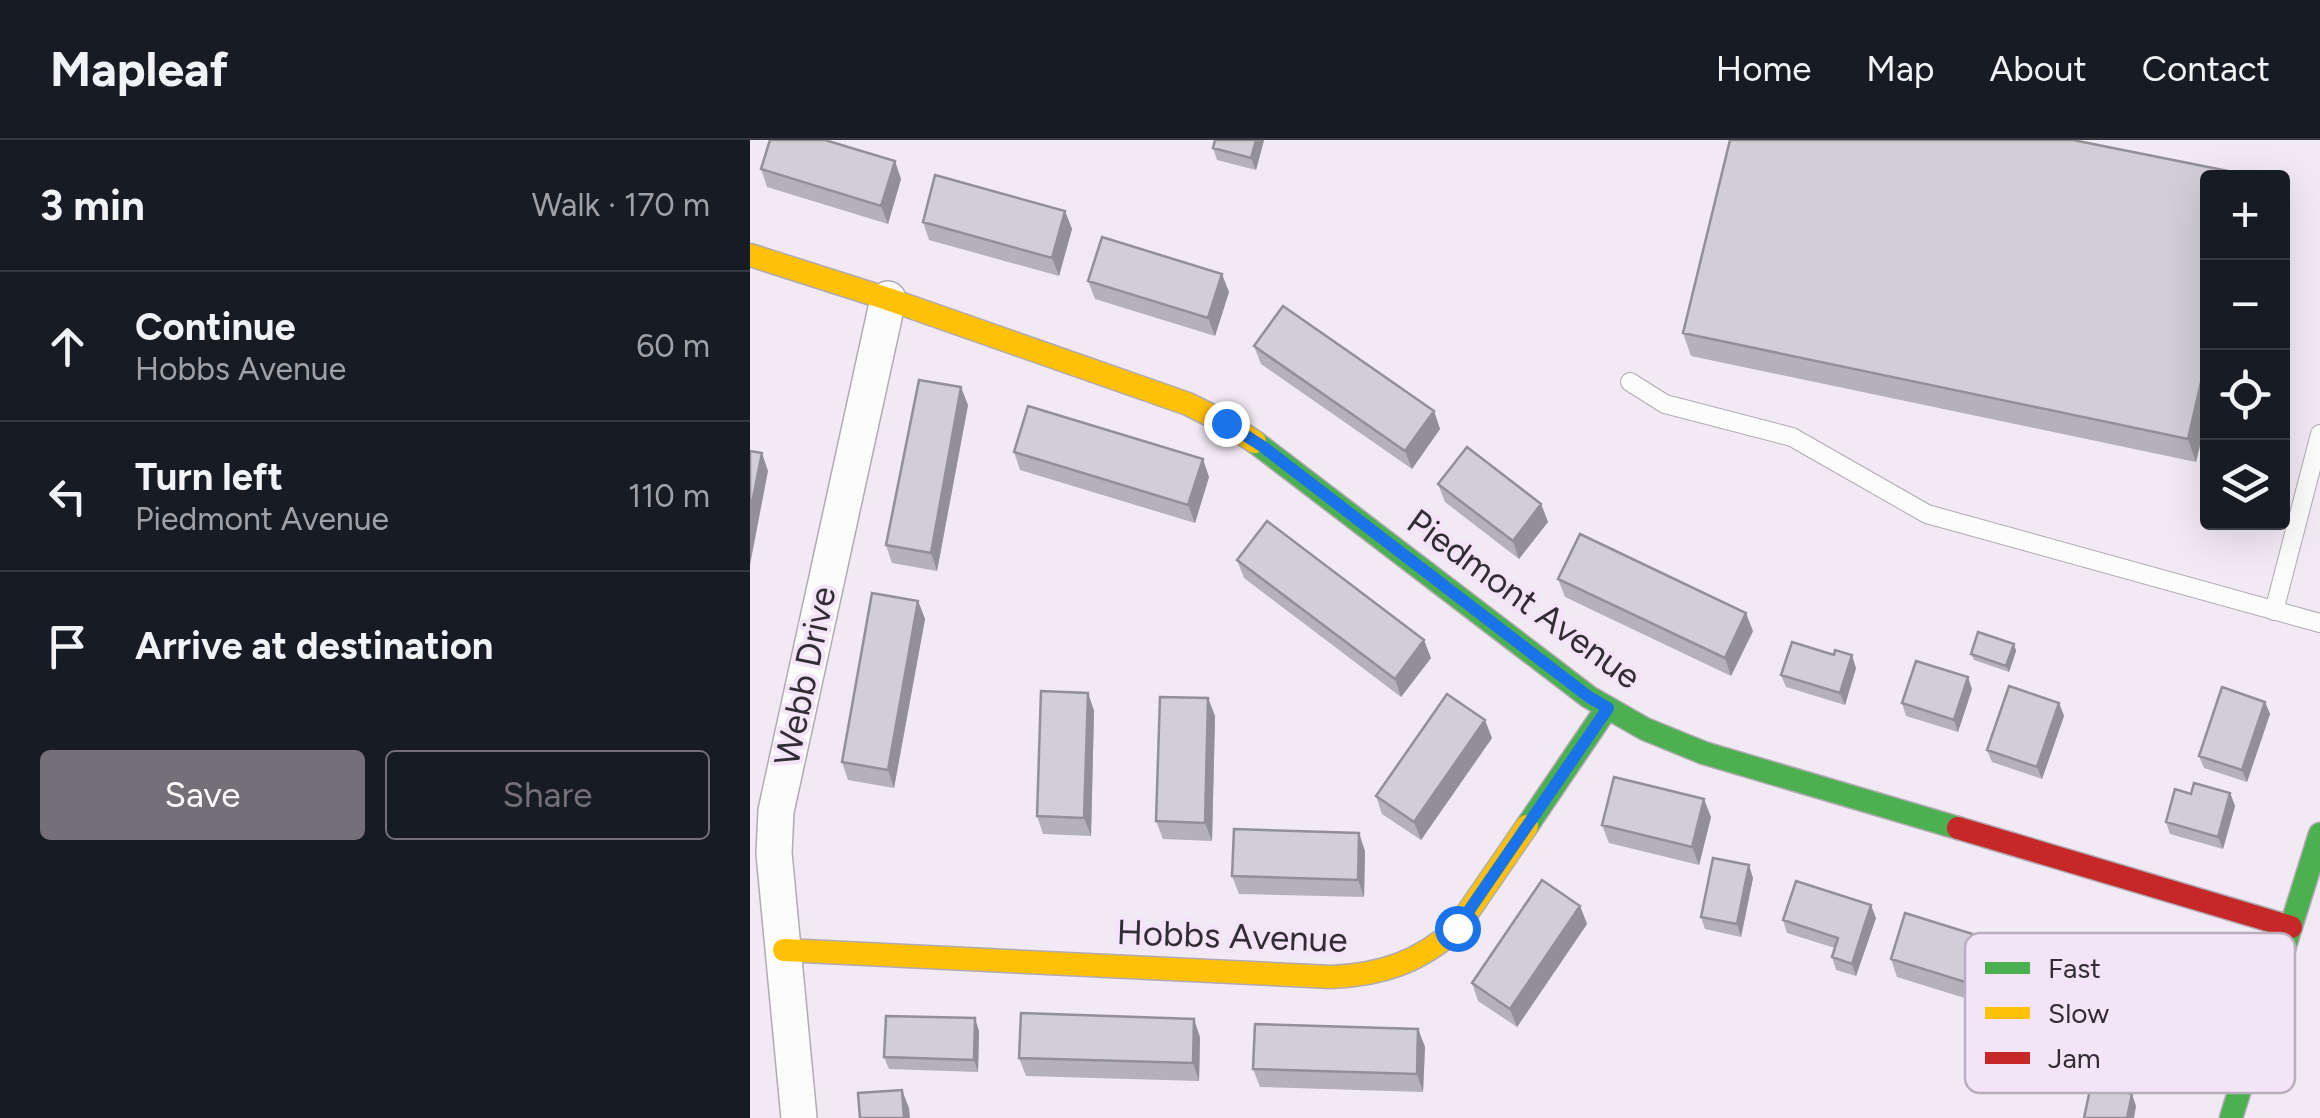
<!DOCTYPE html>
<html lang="en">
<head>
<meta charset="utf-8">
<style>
	:root { --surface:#171b24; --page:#242831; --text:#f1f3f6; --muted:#9ea1a6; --line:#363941; --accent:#756f77 }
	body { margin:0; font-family:Figtree,sans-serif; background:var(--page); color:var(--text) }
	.controls { position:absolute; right:30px; top:30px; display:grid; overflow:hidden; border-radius:10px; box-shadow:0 10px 40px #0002 }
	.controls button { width:90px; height:90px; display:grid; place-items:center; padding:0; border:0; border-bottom:2px solid var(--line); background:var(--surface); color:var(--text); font:50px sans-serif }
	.stop { position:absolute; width:30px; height:30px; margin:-22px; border:8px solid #1a73e8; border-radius:50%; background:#fff }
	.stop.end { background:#1a73e8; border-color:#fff; box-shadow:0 2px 10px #0008 }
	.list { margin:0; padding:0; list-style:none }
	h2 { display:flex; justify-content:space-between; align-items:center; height:130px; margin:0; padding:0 40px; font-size:42px }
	h2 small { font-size:32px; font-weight:400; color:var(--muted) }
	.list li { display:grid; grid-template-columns:65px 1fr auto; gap:30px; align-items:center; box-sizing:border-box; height:150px; padding:0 40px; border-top:2px solid var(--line) }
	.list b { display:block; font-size:38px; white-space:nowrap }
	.list p { margin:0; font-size:32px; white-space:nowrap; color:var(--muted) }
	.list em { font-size:32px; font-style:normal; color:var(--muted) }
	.actions { display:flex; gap:20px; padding:30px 40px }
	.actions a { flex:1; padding:22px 0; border:2px solid var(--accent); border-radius:10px; text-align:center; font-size:35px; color:var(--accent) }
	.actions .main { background:var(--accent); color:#fff }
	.icon { flex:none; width:55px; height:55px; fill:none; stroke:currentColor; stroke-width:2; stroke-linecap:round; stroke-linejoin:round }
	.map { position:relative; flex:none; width:1570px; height:978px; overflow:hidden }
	header { display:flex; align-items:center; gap:60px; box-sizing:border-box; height:140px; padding:0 50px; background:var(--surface); border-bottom:2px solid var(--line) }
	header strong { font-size:48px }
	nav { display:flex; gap:55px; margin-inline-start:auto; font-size:35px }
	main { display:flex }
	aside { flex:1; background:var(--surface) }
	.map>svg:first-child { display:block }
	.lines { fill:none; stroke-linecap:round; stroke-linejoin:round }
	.lane-casing { stroke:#b0aab2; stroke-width:20 }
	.street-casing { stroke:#b0aab2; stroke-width:38 }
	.fast-casing { stroke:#b0aab2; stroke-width:25 }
	.slow-casing { stroke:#b0aab2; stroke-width:25 }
	.jam-casing { stroke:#b0aab2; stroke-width:25 }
	.lane { stroke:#fdfcfd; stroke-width:18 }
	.street { stroke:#fdfcfd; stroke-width:35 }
	.fast { stroke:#4caf50; stroke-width:22 }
	.slow { stroke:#ffc107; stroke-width:22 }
	.jam { stroke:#c62828; stroke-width:22 }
	.wall { fill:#b4b1b8 }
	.shaded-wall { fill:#929096 }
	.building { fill:#d1ced6; stroke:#929096; stroke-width:2.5 }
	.route { stroke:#1a73e8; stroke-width:12 }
	.labels { text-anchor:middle; stroke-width:8; stroke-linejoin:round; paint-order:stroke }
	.street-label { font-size:35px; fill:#322d34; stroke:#f3e5f7 }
	.key { fill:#f3e5f7; stroke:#b9aebc; stroke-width:2.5 }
	.key-label { font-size:28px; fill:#322d34 }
</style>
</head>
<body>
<header>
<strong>Mapleaf</strong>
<nav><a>Home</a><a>Map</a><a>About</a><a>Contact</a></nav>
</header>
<main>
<aside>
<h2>3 min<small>Walk · 170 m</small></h2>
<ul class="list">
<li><svg class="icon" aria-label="ahead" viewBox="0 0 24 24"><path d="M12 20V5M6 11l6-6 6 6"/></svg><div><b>Continue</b><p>Hobbs Avenue</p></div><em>60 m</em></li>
<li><svg class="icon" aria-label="left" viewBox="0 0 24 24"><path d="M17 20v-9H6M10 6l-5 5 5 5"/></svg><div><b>Turn left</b><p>Piedmont Avenue</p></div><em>110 m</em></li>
<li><svg class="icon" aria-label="arrive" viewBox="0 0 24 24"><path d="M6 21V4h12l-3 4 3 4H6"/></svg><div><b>Arrive at destination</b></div></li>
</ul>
<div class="actions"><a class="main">Save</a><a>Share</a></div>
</aside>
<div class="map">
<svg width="1570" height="978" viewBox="0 0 1570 978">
	<rect width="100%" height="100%" fill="#f1e9f3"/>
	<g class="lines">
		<defs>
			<path id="lane" d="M880 242 915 264 1042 297 1177 374 1570 483
				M1524 471 1570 294"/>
			<path id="street" d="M49 978 24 713 26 671 138 159"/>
			<path id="fast" d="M505 302 839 557 895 589 954 613 1208 688
				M777 686 857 568
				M1481 978 1570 694"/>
			<path id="slow" d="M0 115 138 159 438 264 476 283 505 302
				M34 810 581 837C631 835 670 822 707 788L777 686"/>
			<path id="jam" d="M1208 688 1541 787"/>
		</defs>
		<use href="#lane" class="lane-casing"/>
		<use href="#street" class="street-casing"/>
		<use href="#fast" class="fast-casing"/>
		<use href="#slow" class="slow-casing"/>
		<use href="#jam" class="jam-casing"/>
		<use href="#lane" class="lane"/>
		<use href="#street" class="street"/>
		<use href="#fast" class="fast"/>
		<use href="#slow" class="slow"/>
		<use href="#jam" class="jam"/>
	</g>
	<path class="wall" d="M514 0 506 30 467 20 463 8Z
		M980 0H1323L1498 35 1499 38H1458V272L1446 322 941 216 933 193Z
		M11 29 151 39 138 84 17 47Z
		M315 71 322 89 309 136 179 100 173 82Z
		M338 141 479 152 465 196 345 159Z
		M504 206 684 271 690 289 662 329 511 224Z
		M218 265 187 431 142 423 136 405Z
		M264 312 459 337 445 383 270 330Z
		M688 344 791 364 798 382 769 419 695 362Z
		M487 420 681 518 651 557 494 438Z
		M808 439 1003 491 981 536 815 457Z
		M168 461 175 479 144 648 98 640 92 622Z
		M1264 504 1266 511 1259 532 1224 520 1221 514Z
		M1106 528 1095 565 1036 547 1031 535Z
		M1222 549 1208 592 1156 576 1152 563Z
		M338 553 344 571 341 696 293 694 287 676Z
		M458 558 465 576 462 701 413 699 406 681Z
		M1515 562 1520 574 1497 642 1454 628 1449 616Z
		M1309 563 1314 576 1292 639 1242 622 1237 610Z
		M742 598 671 700 632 674 626 656Z
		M1480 653 1485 666 1473 709 1420 694 1416 682Z
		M961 677 949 725 859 703 852 685Z
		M615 711 614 757 489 754 482 736Z
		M1003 738 991 797 955 789 951 777Z
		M830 766 837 784 767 887 728 861 722 843Z
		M1126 778 1106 836 1086 830 1082 817 1085 808 1037 793 1033 780Z
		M1242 800 1249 818 1234 864 1147 837 1141 819Z
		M668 889 675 907 673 952 510 947 503 929Z
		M229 891 228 932 139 929 134 917Z
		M450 897 449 941 276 936 269 918Z"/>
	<path class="shaded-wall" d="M506 0H514L506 30 501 18Z
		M145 21 151 39 138 84 131 66Z
		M315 71 322 89 309 136 302 118Z
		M472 134 479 152 465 196 458 178Z
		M1458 212V272L1446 322 1438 299Z
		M211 247 218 265 187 431 181 413Z
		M684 271 690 289 662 329 655 311Z
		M12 313 18 331 0 425V373Z
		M453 319 459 337 445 383 438 365Z
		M791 364 798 382 769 419 763 401Z
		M168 461 175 479 144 648 138 630Z
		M996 473 1003 491 981 536 975 518Z
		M674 500 681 518 651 557 645 539Z
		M1264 504 1266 511 1259 532 1256 526Z
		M1102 515 1106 528 1095 565 1090 553Z
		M1218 537 1222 549 1208 592 1204 580Z
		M338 553 344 571 341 696 334 678Z
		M458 558 465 576 462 701 455 683Z
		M1515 562 1520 574 1497 642 1492 630Z
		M1309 563 1314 576 1292 639 1287 627Z
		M735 580 742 598 671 700 664 682Z
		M1480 653 1485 666 1473 709 1468 697Z
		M954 659 961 677 949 725 942 707Z
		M609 693 615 711 614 757 608 740Z
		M999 725 1003 738 991 797 987 784Z
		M1121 765 1126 778 1106 836 1102 824Z
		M830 766 837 784 767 887 760 869Z
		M1242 800 1249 818 1234 864 1228 846Z
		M225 878 229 891 228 932 224 920Z
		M444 879 450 897 449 941 443 923Z
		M668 889 675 907 673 952 667 934Z
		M152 950 159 968 160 978H154Z
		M1382 954 1386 966 1384 978H1377Z"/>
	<path class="building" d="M20 0H75L145 21 131 66 11 29Z
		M465 0H506L501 18 463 8Z
		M980 0H1323L1498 35 1497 38H1458V212L1438 299 933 193Z
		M185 35 315 71 302 118 173 82Z
		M352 97 472 134 458 178 338 141Z
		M533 166 684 271 655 311 504 206Z
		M169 240 211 247 181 413 136 405Z
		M278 266 453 319 438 365 264 312Z
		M717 307 791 364 763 401 688 344Z
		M0 311 12 313 0 373Z
		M517 381 674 500 645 539 487 420Z
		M830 394 996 473 975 518 808 439Z
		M122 453 168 461 138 630 92 622Z
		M1228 492 1264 504 1256 526 1221 514Z
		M1042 502 1084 515 1085 510 1102 515 1090 553 1031 535Z
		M1166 521 1218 537 1204 580 1152 563Z
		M1259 546 1309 563 1287 627 1237 610Z
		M1472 547 1515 562 1492 630 1449 616Z
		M291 551 338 553 334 678 287 676Z
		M697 554 735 580 664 682 626 656Z
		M410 557 458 558 455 683 406 681Z
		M864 637 954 659 942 707 852 685Z
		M1444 643 1480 653 1468 697 1416 682 1425 649 1441 654Z
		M484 689 609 693 608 740 482 736Z
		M963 718 999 725 987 784 951 777Z
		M792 740 830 766 760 869 722 843Z
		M1046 741 1121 765 1102 824 1082 817 1088 798 1033 780Z
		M1155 773 1242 800 1228 846 1141 819Z
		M271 873 444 879 443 923 269 918Z
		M136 876 225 878 224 920 134 917Z
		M505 884 668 889 667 934 503 929Z
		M1341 945 1382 954 1377 978H1334Z
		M152 950 154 978H110L108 953Z"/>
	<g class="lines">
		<path class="route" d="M476 283 512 306 839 557 858 568 707 788"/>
	</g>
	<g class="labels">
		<g class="street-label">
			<text transform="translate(774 459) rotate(36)" y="12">Piedmont Avenue</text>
			<text transform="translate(55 536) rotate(-78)" y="12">Webb Drive</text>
			<text transform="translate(482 796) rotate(2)" y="12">Hobbs Avenue</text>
		</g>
	</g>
	<rect x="1215" y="793" width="330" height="160" rx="15" class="key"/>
	<rect x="1235" y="822" width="45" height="12" fill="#4caf50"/>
	<rect x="1235" y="867" width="45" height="12" fill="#ffc107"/>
	<rect x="1235" y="912" width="45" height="12" fill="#c62828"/>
	<g class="key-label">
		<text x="1298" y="838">Fast</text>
		<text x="1298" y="883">Slow</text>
		<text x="1298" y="928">Jam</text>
	</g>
</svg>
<div class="controls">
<button>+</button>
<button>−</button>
<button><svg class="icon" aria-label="locate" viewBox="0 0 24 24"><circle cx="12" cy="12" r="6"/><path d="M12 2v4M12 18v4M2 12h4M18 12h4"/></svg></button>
<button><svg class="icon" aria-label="layers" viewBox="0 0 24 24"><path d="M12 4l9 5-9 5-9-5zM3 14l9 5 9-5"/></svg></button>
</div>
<div class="stop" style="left:707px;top:788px"></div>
<div class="stop end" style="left:476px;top:283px"></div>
</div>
</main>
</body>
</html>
